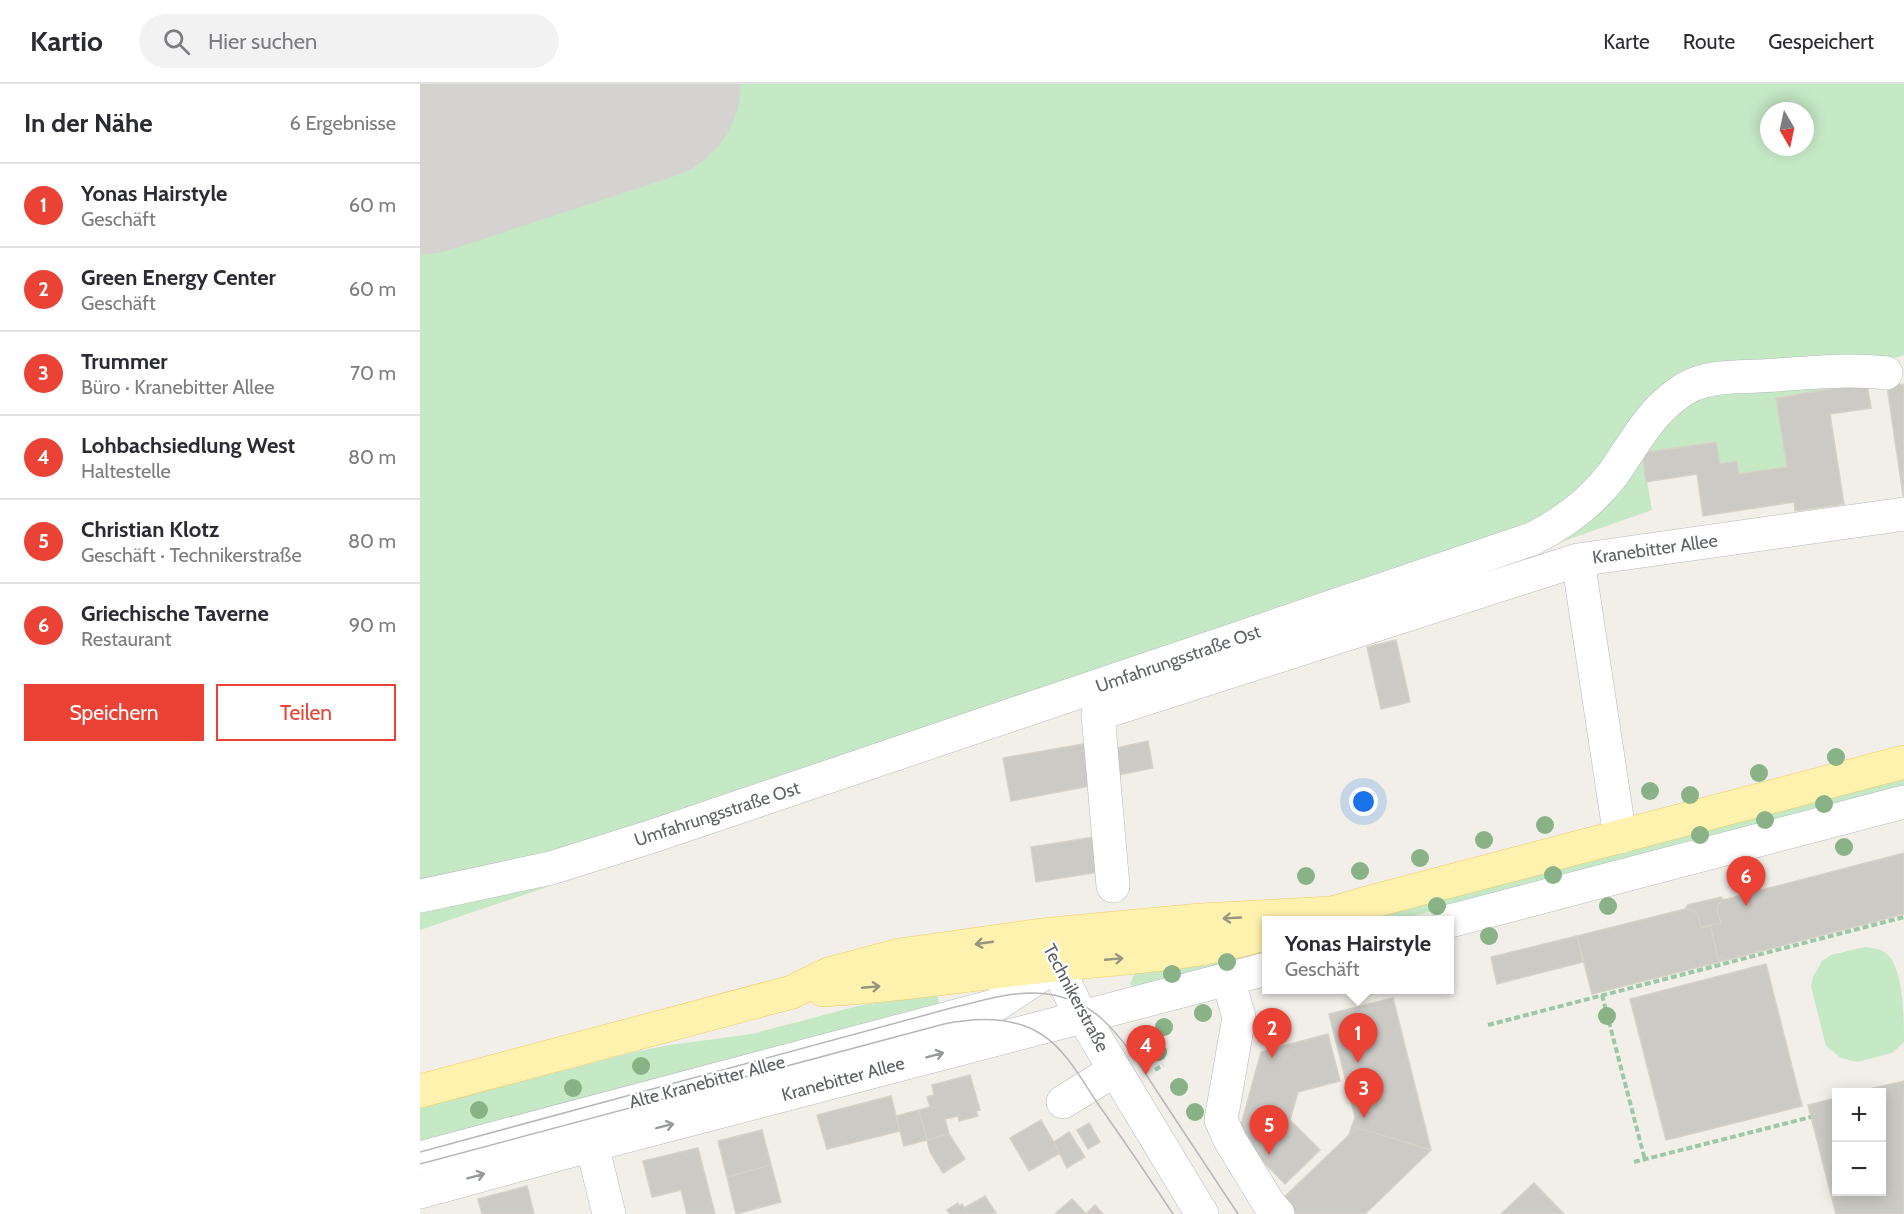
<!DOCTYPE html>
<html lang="de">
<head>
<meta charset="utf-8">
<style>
	:root { --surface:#fff; --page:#f2f2f3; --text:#2b2b33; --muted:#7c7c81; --line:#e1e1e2; --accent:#ea4335 }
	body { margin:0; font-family:Cabin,sans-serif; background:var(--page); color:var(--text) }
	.controls { position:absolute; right:18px; bottom:18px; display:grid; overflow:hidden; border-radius:0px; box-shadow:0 3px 15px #0003 }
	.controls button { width:54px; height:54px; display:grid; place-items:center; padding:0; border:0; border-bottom:2px solid var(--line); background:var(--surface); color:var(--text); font:30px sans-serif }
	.compass { position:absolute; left:1340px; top:18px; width:54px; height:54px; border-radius:50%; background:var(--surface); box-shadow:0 3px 15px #0003; rotate:171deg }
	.you { position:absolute; left:944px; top:718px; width:21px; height:21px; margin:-15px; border:4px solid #fff; border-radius:50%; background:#1a73e8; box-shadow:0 0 0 9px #1a73e833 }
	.badge { display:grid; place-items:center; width:39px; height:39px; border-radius:50%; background:var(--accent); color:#fff; font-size:20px; font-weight:700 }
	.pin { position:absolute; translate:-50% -50px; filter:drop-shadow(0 2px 3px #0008) }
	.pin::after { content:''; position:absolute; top:32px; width:21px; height:18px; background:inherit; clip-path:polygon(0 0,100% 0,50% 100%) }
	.popup { position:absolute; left:842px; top:832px; width:192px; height:78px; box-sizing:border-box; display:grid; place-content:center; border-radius:0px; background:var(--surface); filter:drop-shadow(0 2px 4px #0005); font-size:20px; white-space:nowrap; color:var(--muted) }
	.popup b { font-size:22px; color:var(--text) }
	.popup::after { content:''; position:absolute; left:50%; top:100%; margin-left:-12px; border:12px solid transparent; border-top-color:var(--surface) }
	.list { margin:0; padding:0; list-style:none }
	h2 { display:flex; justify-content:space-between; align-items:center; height:78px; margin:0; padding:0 24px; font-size:26px }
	h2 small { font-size:20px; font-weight:400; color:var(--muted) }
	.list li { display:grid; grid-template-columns:39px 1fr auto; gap:18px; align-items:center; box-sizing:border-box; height:84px; padding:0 24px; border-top:2px solid var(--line) }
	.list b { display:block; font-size:22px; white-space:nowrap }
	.list p { margin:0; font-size:20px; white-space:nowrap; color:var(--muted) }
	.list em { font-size:20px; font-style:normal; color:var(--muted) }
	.actions { display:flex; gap:12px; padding:18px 24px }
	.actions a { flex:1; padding:14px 0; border:2px solid var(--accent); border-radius:0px; text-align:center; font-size:21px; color:var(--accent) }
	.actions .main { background:var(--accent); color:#fff }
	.icon { flex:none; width:33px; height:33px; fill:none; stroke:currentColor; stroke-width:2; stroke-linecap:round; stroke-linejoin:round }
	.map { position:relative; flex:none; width:1484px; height:1130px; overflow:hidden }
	header { display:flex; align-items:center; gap:36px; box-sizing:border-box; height:84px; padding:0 30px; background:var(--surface); border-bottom:2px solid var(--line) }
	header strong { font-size:28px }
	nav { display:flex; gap:33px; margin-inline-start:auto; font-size:21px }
	.search { width:420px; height:54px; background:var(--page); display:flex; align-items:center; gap:15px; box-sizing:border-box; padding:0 21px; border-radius:33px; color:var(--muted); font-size:22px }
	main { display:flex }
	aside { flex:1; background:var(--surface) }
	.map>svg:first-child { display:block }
	.green { fill:#c5e8c5; fill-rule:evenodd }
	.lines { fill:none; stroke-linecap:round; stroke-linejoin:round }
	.taxiway { stroke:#d4d3d0; stroke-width:78 }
	.runway { stroke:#d4d3d0; stroke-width:195 }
	.building { fill:#cccac5; stroke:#d6d1c6; stroke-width:1.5 }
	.minor-casing { stroke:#b5b8bc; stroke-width:34 }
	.major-casing { stroke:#f2c960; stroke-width:34 }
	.path { stroke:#9cc7a9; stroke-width:4; stroke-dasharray:6 3; stroke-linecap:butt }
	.minor { stroke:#fff; stroke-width:33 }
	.major { stroke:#fff2af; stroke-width:33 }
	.tram { stroke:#b6b7b8; stroke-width:1.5 }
	.tree { fill:#89b387 }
	.oneway { stroke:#979581 }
	.oneway2 { stroke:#979a9d }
	.labels { text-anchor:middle; stroke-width:4.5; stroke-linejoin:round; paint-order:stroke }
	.street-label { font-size:18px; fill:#5f6368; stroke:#fff }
</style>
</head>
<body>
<header>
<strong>Kartio</strong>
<div class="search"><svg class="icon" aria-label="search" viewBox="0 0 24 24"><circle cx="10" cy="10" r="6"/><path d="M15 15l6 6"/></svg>Hier suchen</div>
<nav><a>Karte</a><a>Route</a><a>Gespeichert</a></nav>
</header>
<main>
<aside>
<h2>In der Nähe<small>6 Ergebnisse</small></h2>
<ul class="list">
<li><span class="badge">1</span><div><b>Yonas Hairstyle</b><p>Geschäft</p></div><em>60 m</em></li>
<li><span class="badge">2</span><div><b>Green Energy Center</b><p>Geschäft</p></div><em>60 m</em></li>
<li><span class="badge">3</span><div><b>Trummer</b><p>Büro · Kranebitter Allee</p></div><em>70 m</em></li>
<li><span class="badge">4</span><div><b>Lohbachsiedlung West</b><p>Haltestelle</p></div><em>80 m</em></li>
<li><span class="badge">5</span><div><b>Christian Klotz</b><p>Geschäft · Technikerstraße</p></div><em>80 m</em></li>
<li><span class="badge">6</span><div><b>Griechische Taverne</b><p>Restaurant</p></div><em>90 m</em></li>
</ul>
<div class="actions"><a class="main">Speichern</a><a>Teilen</a></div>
</aside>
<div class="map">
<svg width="1484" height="1130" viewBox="0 0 1484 1130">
	<rect width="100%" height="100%" fill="#f1efe8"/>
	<path class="green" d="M0 0H1484V271L1465 277 1447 299 1357 314 1367 383 1319 390 1316 377 1300 380 1296 358 1222 369 1232 426 973 517 0 846ZM1349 27H1385V63H1349Z
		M1484 693V703L978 836H941Z
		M846 861V872L713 903 710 900 714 891 732 883Z
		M1445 863C1453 864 1461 865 1467 870 1484 885 1484 936 1484 958L1472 969 1437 978 1421 974 1406 962 1391 902 1393 893 1402 877 1411 871Z
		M517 910 519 920 0 1057V1024L214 968 250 961 332 950 442 921Z"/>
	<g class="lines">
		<path class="taxiway" d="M190 10 213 0"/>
		<path class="runway" d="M0 73 223 0"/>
	</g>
	<path class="building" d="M1447 299 1451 324 1410 330 1424 420 1375 427 1374 418 1283 432 1277 390 1226 398 1222 369 1296 358 1300 380 1317 377 1319 390 1367 383 1356 314Z
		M1484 300V418L1467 302Z
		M976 556 990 618 961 625 947 563Z
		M728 657 733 684 698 691 692 665Z
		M668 659 676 701 591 717 583 674Z
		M680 752 686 787 616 798 611 763Z
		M1484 769V830L1299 878 1290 841 1301 839 1297 827 1298 821 1303 816Z
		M1301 813 1303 816 1298 821 1297 827 1301 839 1281 844 1278 832 1274 826 1265 825 1268 821Z
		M1265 825 1274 826 1278 832 1281 844 1290 841 1299 878 1172 910 1157 852Z
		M1157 852 1163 878 1077 900 1071 873Z
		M1346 880 1382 1022 1246 1056 1210 915Z
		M973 914 1011 1066 932 1042 935 1033 909 930Z
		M908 950 920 997 878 1008 870 1036 900 1066 865 1100 818 1052 841 968Z
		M550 991 560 1026 556 1027 558 1032 539 1037 538 1032 525 1035 529 1050 507 1056 499 1026 510 1023 507 1013 514 1011 512 1001Z
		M1484 997V1130H1416L1388 1021 1416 1014V1108H1462V1008H1437Z
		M471 1012 480 1047 407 1065 397 1031Z
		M499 1026 507 1056 484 1062 476 1032Z
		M621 1036 640 1069 609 1087 590 1054Z
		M669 1039 680 1058 668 1065 657 1046Z
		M932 1042 1011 1066 945 1130H868L858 1119 929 1051Z
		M342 1046 351 1081 307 1093 298 1057Z
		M649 1048 665 1073 647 1084 634 1058Z
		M529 1050 545 1075 523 1089 510 1068 507 1056Z
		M278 1064 295 1130H267L261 1106 232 1113 223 1077Z
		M351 1081 361 1118 316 1130 307 1093Z
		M1114 1099 1144 1130H1081Z
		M107 1102 114 1130H62L58 1115Z
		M565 1112 576 1129 548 1130 544 1124Z
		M652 1115 666 1130 675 1121 683 1130H635Z
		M538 1119 539 1122 542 1120 548 1130H530L527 1126Z"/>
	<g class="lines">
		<defs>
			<path id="minor" d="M1200 753 1158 476 1484 430
				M693 802 678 630 1158 476
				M0 812 131 784 233 752 1112 455C1144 439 1171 419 1193 390 1208 369 1221 345 1238 327 1248 317 1261 305 1275 300 1294 292 1319 293 1338 292 1380 290 1424 284 1466 289
				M1030 837 1484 718
				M627 862 654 918 782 1130
				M808 895 819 933 801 1036 810 1056 849 1120 858 1130
				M643 1018 695 986
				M172 1061 189 1130
				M0 1074 574 922 636 881
				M0 1108 172 1061 846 885"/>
			<path id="major" d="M891 835 954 817 1484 678
				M403 906C481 902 558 889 635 881 705 873 778 871 846 849
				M0 1007 372 908 409 890 480 871 622 851 781 836 912 829"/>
		</defs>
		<use href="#minor" class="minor-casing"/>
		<use href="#major" class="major-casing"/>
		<path class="path" d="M1182 911 1225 1076
			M1068 941 1484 833
			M735 986 743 981
			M1214 1078 1391 1033"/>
		<use href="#minor" class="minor"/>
		<use href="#major" class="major"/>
		<path class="tram" d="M0 1068 535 923C566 916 601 904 634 911 651 915 669 923 682 935 705 956 723 986 740 1012 766 1051 792 1091 818 1130
			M0 1080 524 940C557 933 592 932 621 950 645 965 661 994 676 1017 702 1054 728 1092 753 1130"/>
	</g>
	<g class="tree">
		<circle cx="1416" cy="673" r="9"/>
		<circle cx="1339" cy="689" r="9"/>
		<circle cx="1230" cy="707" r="9"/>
		<circle cx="1270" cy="711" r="9"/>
		<circle cx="1404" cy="720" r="9"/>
		<circle cx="1345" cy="736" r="9"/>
		<circle cx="1125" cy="741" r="9"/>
		<circle cx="1280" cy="751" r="9"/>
		<circle cx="1064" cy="756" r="9"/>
		<circle cx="1424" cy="763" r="9"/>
		<circle cx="1000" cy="774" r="9"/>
		<circle cx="940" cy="787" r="9"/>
		<circle cx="1133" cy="791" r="9"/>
		<circle cx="886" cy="792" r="9"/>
		<circle cx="1017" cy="822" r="9"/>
		<circle cx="1188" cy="822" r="9"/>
		<circle cx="1069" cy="852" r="9"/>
		<circle cx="807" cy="878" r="9"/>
		<circle cx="752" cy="890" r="9"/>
		<circle cx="783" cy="929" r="9"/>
		<circle cx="1187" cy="932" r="9"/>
		<circle cx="744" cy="943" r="9"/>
		<circle cx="738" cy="968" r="9"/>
		<circle cx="221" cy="982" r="9"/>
		<circle cx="759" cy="1003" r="9"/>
		<circle cx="153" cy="1004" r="9"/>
		<circle cx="59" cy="1026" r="9"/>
		<circle cx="775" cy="1028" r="9"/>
	</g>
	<defs><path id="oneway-shaft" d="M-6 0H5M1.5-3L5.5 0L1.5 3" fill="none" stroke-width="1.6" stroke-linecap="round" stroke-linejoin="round" transform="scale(1.5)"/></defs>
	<g class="oneway">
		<use href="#oneway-shaft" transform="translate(812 834) rotate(177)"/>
		<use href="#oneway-shaft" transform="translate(564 859) rotate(172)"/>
		<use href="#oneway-shaft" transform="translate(694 875) rotate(-5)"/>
		<use href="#oneway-shaft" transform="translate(451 903) rotate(-5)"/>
	</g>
	<g class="oneway2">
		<use href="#oneway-shaft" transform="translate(515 971) rotate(-15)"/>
		<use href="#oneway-shaft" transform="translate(245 1042) rotate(-14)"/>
		<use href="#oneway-shaft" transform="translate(56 1092) rotate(-15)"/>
	</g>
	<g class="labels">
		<g class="street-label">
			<text transform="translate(1235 465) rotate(-8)" y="6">Kranebitter Allee</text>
			<text transform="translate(758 575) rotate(-19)" y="6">Umfahrungsstraße Ost</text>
			<text transform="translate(297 730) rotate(-18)" y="6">Umfahrungsstraße Ost</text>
			<text transform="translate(656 914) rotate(62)" y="6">Technikerstraße</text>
			<text transform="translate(423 995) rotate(-15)" y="6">Kranebitter Allee</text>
			<text transform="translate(287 998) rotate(-15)" y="6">Alte Kranebitter Allee</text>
		</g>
	</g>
</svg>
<div class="controls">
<button>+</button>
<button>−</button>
</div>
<svg class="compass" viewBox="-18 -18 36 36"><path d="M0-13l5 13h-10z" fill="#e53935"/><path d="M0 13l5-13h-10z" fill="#7c7c81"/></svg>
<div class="you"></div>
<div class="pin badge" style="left:938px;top:979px">1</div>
<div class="popup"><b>Yonas Hairstyle</b>Geschäft</div>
<div class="pin badge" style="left:852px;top:974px">2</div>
<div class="pin badge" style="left:944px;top:1034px">3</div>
<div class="pin badge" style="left:726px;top:991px">4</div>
<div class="pin badge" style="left:849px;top:1071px">5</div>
<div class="pin badge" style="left:1326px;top:822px">6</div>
</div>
</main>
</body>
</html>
